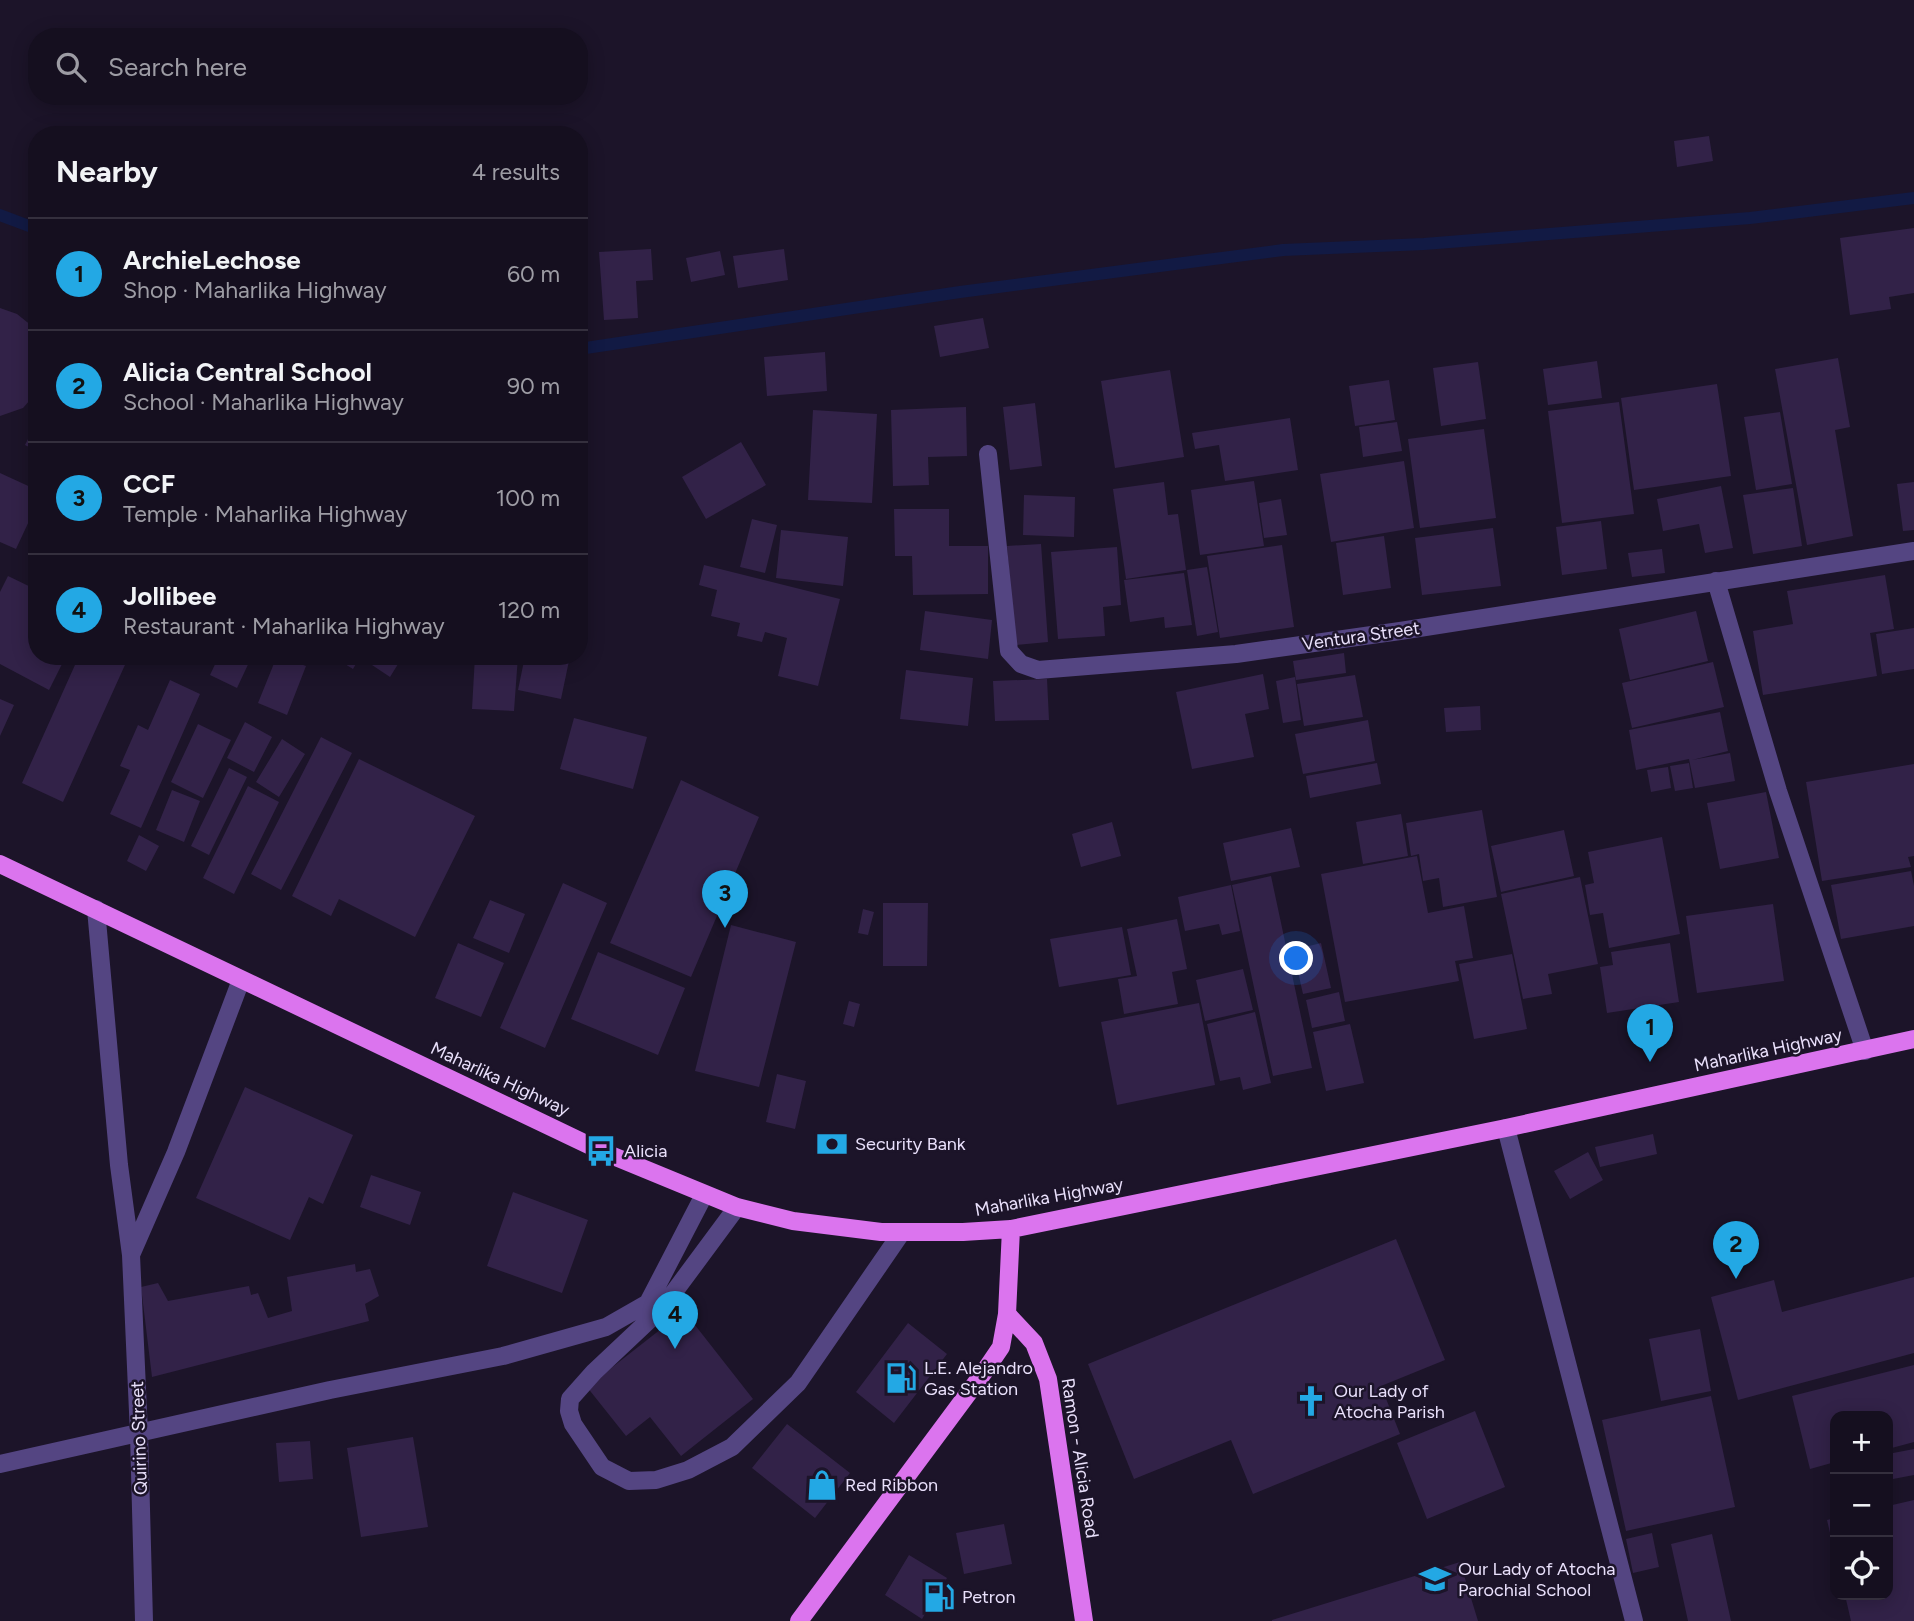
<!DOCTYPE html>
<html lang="en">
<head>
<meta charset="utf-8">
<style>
	:root { --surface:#150f1f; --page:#221d2c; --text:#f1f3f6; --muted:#9d9ca4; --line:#342f3d; --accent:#23a8e4 }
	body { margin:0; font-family:Figtree,sans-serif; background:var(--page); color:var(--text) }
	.controls { position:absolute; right:21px; bottom:21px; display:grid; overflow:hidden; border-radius:14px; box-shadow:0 4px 18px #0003 }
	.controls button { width:63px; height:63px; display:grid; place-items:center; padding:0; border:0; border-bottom:2px solid var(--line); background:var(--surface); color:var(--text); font:35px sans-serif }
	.you { position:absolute; left:1297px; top:959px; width:24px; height:24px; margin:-18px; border:5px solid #fff; border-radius:50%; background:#1a73e8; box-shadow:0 0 0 10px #1a73e833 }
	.badge { display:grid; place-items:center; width:46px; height:46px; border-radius:50%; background:var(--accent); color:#111; font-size:23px; font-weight:700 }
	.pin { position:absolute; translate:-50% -58px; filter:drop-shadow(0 2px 4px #0008) }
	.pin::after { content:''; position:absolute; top:37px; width:24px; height:21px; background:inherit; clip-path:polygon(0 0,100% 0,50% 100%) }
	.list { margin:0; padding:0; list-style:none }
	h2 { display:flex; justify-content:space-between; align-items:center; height:91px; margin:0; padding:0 28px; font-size:30px }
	h2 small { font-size:23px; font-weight:400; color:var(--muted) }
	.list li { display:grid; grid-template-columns:46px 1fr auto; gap:21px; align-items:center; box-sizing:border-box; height:112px; padding:0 28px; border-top:2px solid var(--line) }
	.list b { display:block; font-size:26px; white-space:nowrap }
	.list p { margin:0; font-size:23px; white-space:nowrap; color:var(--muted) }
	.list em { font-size:23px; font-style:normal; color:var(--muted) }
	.icon { flex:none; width:38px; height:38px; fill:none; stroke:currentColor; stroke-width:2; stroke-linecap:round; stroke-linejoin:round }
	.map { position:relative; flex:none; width:1914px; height:1621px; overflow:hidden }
	.search { position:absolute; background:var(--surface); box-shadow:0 4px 18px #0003; left:28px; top:28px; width:560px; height:77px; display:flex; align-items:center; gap:18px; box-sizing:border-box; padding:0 24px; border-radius:28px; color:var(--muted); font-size:26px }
	.panel { position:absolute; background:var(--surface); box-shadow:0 4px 18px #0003; left:28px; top:126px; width:560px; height:539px; border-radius:28px }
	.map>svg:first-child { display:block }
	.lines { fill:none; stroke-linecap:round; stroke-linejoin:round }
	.stream { stroke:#121a44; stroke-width:12 }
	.building { fill:#322248 }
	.minor { stroke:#544582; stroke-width:18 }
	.major { stroke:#db74ee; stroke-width:18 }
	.labels { text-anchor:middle; stroke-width:5; stroke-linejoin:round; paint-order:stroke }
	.street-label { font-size:18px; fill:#e9e0fb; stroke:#1c1429 }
	.poi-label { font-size:18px; fill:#e9e0fb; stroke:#1c1429; text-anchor:start }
</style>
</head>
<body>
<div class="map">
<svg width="1914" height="1621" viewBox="0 0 1914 1621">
	<rect width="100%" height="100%" fill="#1c1429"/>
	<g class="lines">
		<path class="stream" d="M0 215 37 229
			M579 349 960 292 1283 250 1424 244 1750 218 1914 198"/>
	</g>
	<path class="building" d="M1709 136 1713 161 1677 167 1674 141Z
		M1914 228V293L1889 297 1891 309 1850 315 1840 238Z
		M651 249 653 280 636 281 638 318 604 320 599 252Z
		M784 249 788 280 738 288 733 256Z
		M720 251 725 275 691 282 686 258Z
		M0 308 17 314 32 326 37 334V392L23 408 0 416Z
		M983 318 989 348 940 357 934 326Z
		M825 352 827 391 767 396 764 357Z
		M1838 358 1850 427 1835 430 1853 536 1807 545 1775 369Z
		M1597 361 1602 398 1548 405 1543 369Z
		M1478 362 1486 419 1441 426 1433 368Z
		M1170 370 1184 457 1115 468 1101 381Z
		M1389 380 1395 420 1355 426 1349 386Z
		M1717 384 1731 476 1634 490 1621 398Z
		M1619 402 1634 514 1562 523 1548 411Z
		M1035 403 1042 466 1010 470 1003 407Z
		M966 407 967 456 928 457 929 485 893 486 891 410Z
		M813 410 877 414 872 503 808 500Z
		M1780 412 1792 484 1756 490 1744 417Z
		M1290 418 1298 470 1225 481 1219 445 1195 449 1192 433Z
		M37 421V451L25 445Z
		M1397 422 1402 451 1363 457 1359 427Z
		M1484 429 1496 518 1420 528 1408 439Z
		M741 442 766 485 706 519 682 477Z
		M1404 461 1414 528 1331 542 1320 474Z
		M0 473 37 490V504L16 549 0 542Z
		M1254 481 1264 546 1200 555 1191 490Z
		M1164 482 1168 515 1178 514 1186 570 1126 579 1113 489Z
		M1914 482V530L1903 531 1897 484Z
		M1721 486 1733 548 1705 553 1699 524 1663 531 1657 499Z
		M1793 488 1802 546 1753 554 1743 495Z
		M1024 495 1075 497 1074 537 1023 535Z
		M1281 499 1287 535 1264 538 1259 503Z
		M894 509H949V546H988V594L913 595 912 556H895Z
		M752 519 777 525 765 573 740 567Z
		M1601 521 1607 569 1562 575 1556 527Z
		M1493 528 1501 586 1422 595 1415 538Z
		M781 530 848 537 843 586 776 578Z
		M1384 536 1391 588 1343 595 1336 543Z
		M1041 544 1048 642 1015 645 1007 546Z
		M1282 545 1294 627 1220 638 1207 556Z
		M1117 547 1121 605 1103 607 1105 636 1058 639 1051 552Z
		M1662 549 1665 573 1632 577 1628 553Z
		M704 565 840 599 818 686 778 676 787 638 765 632 762 642 737 636 740 623 711 616 717 590 699 585Z
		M1207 567 1218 632 1197 636 1187 570Z
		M1184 573 1192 625 1165 628 1164 617 1130 622 1124 580Z
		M1885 575 1894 629 1870 633 1877 676 1763 695 1753 631 1793 624 1787 591Z
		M8 576 37 590V656L65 658 49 690 0 664V592Z
		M925 611 992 620 988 659 920 650Z
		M1696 611 1708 661 1630 680 1619 629Z
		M1914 628V669L1882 674 1876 634Z
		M1344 653 1346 673 1296 680 1293 661Z
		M79 656H129L63 802 22 783Z
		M219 656H252L237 688 210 675Z
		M277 656 306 666 287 715 258 703Z
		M332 656H403L390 677 360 657 353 669Z
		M475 656H518L514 711 472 709Z
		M525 656H570L561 699 518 690Z
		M1713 662 1724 707 1632 728 1622 683Z
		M906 670 973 678 968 726 900 719Z
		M1263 674 1269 709 1245 714 1254 757 1192 769 1176 692Z
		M1355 675 1363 717 1304 726 1297 684Z
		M1295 677 1301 720 1283 723 1276 681Z
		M1047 679 1049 720 995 721 993 681Z
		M170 680 200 694 141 828 110 814 130 770 120 766 138 725 148 730Z
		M0 699 14 705 0 736Z
		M1480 706 1481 730 1446 732 1444 708Z
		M1720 712 1728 751 1692 760 1730 753 1735 781 1695 788 1689 759 1636 770 1629 730Z
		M574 718 647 737 633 789 560 769Z
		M1368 720 1375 761 1303 774 1295 734Z
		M245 722 272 737 254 772 227 758Z
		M198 724 231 740 203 798 171 782Z
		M321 737 352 753 281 890 251 874Z
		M282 739 305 754 279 797 256 782Z
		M359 759 475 816 415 937 339 899 331 916 292 896Z
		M1377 763 1381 784 1310 798 1306 776Z
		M1689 763 1693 788 1675 791 1670 766Z
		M1914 764V856L1908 857 1911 867 1822 881 1806 782Z
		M1668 767 1671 788 1651 792 1647 770Z
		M229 768 247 777 209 855 191 846Z
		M681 780 759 817 691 977 610 943Z
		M248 786 279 802 234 894 203 878Z
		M172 790 200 801 184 842 156 830Z
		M1766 792 1779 858 1720 869 1707 803Z
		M1482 810 1497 897 1443 907 1439 878 1423 881 1419 854 1411 856 1406 823Z
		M1401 814 1408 856 1363 864 1356 822Z
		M1112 822 1121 856 1081 867 1072 834Z
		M1291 828 1300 867 1231 881 1223 843Z
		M1564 830 1574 876 1501 892 1491 846Z
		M139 835 159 846 146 871 127 861Z
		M1662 837 1680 934 1609 948 1603 913 1590 915 1585 885 1594 883 1588 852Z
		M1417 856 1428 913 1464 906 1473 958 1455 961 1459 981 1345 1002 1321 874Z
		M1911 871 1914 886V926L1841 939 1831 885Z
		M1271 876 1312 1068 1273 1076 1232 885Z
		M1580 877 1598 964 1548 974 1552 994 1523 999 1501 894Z
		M563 883 607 903 545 1048 500 1028Z
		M1231 885 1240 931 1222 935 1219 924 1185 931 1178 897Z
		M490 900 525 914 509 953 473 938Z
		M883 903H928L927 966H883Z
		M1773 904 1784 981 1697 993 1686 916Z
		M863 909 874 912 868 935 858 933Z
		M1177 919 1187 969 1172 972 1178 1004 1124 1014 1118 979 1137 976 1127 929Z
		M731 925 796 942 759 1087 695 1071Z
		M1122 927 1131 975 1059 987 1050 939Z
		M458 943 504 963 481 1017 435 998Z
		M1321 943 1331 988 1303 994 1293 950Z
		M1670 943 1679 1002 1607 1013 1600 967 1613 965 1611 952Z
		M598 952 685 988 658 1055 571 1019Z
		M1512 954 1527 1029 1474 1039 1459 964Z
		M1243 969 1253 1010 1205 1021 1196 980Z
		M1339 992 1345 1021 1312 1028 1306 1000Z
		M849 1001 860 1004 854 1027 843 1024Z
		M1199 1003 1215 1085 1117 1105 1101 1022Z
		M1255 1012 1271 1083 1243 1090 1240 1077 1220 1081 1207 1024Z
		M1350 1024 1364 1083 1326 1091 1313 1032Z
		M777 1074 806 1081 795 1129 766 1122Z
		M245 1087 353 1135 323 1204 309 1197 290 1240 196 1198Z
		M1653 1134 1657 1154 1600 1167 1595 1147Z
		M1588 1152 1603 1180 1570 1199 1554 1171Z
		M371 1175 421 1192 410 1225 360 1207Z
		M513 1192 588 1220 562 1293 487 1266Z
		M1396 1239 1445 1360 1381 1386 1400 1434 1253 1494 1231 1440 1134 1479 1088 1364Z
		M355 1264 356 1272 370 1269 379 1296 365 1304 369 1321 152 1377 141 1287 158 1283 168 1301 249 1286 251 1295 258 1293 268 1318 292 1311 287 1277Z
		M1914 1277V1353L1738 1400 1711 1297 1774 1280 1782 1312Z
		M684 1311 753 1399 681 1456 650 1417 626 1436 587 1387Z
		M908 1323 947 1354 894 1423 856 1392Z
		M1700 1329 1711 1391 1661 1401 1649 1339Z
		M1914 1365V1442L1888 1449V1416H1835V1462L1810 1469 1792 1396Z
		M1711 1396 1735 1507 1626 1531 1602 1420Z
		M1475 1411 1505 1487 1427 1519 1397 1443Z
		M787 1424 850 1473 815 1518 752 1468Z
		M413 1437 428 1527 361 1537 347 1448Z
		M310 1441 313 1479 279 1482 276 1443Z
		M1914 1449V1475L1893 1479 1888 1454Z
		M1914 1500V1621H1851L1845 1595H1888V1506Z
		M1835 1518V1549L1834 1550 1827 1520Z
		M1004 1524 1012 1564 964 1574 956 1533Z
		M1652 1533 1659 1567 1633 1573 1626 1539Z
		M1712 1534 1731 1621H1688L1671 1544Z
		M909 1555 947 1578 922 1619 885 1595Z
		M1460 1562 1478 1621H1272V1620Z"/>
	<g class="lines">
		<path class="minor" d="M988 454 1009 651 1021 664 1038 670 1236 654 1400 631 1914 551
			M1716 581 1778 791 1865 1051
			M96 909 119 1165 131 1255 139 1434 144 1621
			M1506 1128 1634 1621
			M737 1207 663 1307 594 1372 570 1399 569 1411 573 1424 602 1467 629 1481 656 1480 688 1470 732 1447 798 1383 902 1232
			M131 1255 176 1152 241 980
			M0 1464 330 1390 503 1356 606 1327 648 1303 704 1195"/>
		<path class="major" d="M0 864 601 1151 737 1207 793 1221 881 1232H963L1011 1229 1506 1128 1914 1039
			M1007 1314 1034 1343 1048 1379 1084 1621
			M799 1621 984 1372 1001 1347 1007 1314 1011 1229"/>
	</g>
	<defs>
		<symbol id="bank-bare" viewBox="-9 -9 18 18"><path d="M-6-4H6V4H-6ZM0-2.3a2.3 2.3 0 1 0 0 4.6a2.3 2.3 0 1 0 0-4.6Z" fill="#23a8e4" stroke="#1c1429" stroke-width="2.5" paint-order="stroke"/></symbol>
		<symbol id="bus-bare" viewBox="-9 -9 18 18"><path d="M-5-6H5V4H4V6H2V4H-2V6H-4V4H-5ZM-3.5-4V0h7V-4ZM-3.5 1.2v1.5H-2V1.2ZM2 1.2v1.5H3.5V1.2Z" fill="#23a8e4" stroke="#1c1429" stroke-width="2.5" paint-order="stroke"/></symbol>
		<symbol id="fuel-bare" viewBox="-9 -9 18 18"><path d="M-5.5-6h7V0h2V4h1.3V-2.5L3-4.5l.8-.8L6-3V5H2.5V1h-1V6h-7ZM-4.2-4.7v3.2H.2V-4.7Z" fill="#23a8e4" stroke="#1c1429" stroke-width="2.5" paint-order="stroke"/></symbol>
		<symbol id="church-bare" viewBox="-9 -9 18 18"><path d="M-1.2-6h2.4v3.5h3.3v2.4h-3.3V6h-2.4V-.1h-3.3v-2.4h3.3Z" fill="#23a8e4" stroke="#1c1429" stroke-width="2.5" paint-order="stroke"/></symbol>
		<symbol id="shop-bare" viewBox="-9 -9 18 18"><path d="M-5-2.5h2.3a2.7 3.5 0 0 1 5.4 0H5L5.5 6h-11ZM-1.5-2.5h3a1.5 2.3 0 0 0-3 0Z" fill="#23a8e4" stroke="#1c1429" stroke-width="2.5" paint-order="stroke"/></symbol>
		<symbol id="school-bare" viewBox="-9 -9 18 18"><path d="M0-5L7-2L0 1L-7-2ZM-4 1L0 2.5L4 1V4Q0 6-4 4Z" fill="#23a8e4" stroke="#1c1429" stroke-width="2.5" paint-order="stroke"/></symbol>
	</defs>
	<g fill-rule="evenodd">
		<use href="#bank-bare" x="810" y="1122" width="44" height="44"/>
		<use href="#bus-bare" x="579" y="1129" width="44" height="44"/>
		<use href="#fuel-bare" x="879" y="1356" width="44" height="44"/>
		<use href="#church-bare" x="1289" y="1379" width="44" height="44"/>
		<use href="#shop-bare" x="800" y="1463" width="44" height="44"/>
		<use href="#school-bare" x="1413" y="1557" width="44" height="44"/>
		<use href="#fuel-bare" x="917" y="1575" width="44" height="44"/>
	</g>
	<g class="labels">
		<g class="street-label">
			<text transform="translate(1361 636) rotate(-8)" y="6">Ventura Street</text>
			<text transform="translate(1768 1050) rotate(-12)" y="6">Maharlika Highway</text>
			<text transform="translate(500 1079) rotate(25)" y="6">Maharlika Highway</text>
			<text transform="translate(1049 1197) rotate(-10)" y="6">Maharlika Highway</text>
			<text transform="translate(139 1438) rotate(-92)" y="6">Quirino Street</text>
			<text transform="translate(1080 1458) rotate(81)" y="6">Ramon - Alicia Road</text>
		</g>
		<g class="poi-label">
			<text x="855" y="1150">Security Bank</text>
			<text x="624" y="1157">Alicia</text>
			<text x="924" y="1374">L.E. Alejandro<tspan x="924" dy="21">Gas Station</tspan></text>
			<text x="1334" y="1397">Our Lady of<tspan x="1334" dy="21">Atocha Parish</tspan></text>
			<text x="845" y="1491">Red Ribbon</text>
			<text x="1458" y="1575">Our Lady of Atocha<tspan x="1458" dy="21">Parochial School</tspan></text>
			<text x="962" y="1603">Petron</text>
		</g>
	</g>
</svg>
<div class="controls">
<button>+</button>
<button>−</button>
<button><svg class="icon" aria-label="locate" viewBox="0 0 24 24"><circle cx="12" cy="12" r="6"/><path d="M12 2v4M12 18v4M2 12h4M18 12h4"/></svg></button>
</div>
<div class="you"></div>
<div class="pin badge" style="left:1650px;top:1062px">1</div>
<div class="pin badge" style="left:1736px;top:1279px">2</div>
<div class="pin badge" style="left:725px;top:928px">3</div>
<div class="pin badge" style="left:675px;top:1349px">4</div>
<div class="search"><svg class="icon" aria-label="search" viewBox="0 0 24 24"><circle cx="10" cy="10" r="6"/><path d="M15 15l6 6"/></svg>Search here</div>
<section class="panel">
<h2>Nearby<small>4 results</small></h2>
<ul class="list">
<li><span class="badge">1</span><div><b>ArchieLechose</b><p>Shop · Maharlika Highway</p></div><em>60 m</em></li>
<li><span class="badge">2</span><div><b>Alicia Central School</b><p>School · Maharlika Highway</p></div><em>90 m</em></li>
<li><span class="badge">3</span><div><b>CCF</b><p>Temple · Maharlika Highway</p></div><em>100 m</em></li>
<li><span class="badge">4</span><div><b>Jollibee</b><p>Restaurant · Maharlika Highway</p></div><em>120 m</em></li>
</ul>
</section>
</div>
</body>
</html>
